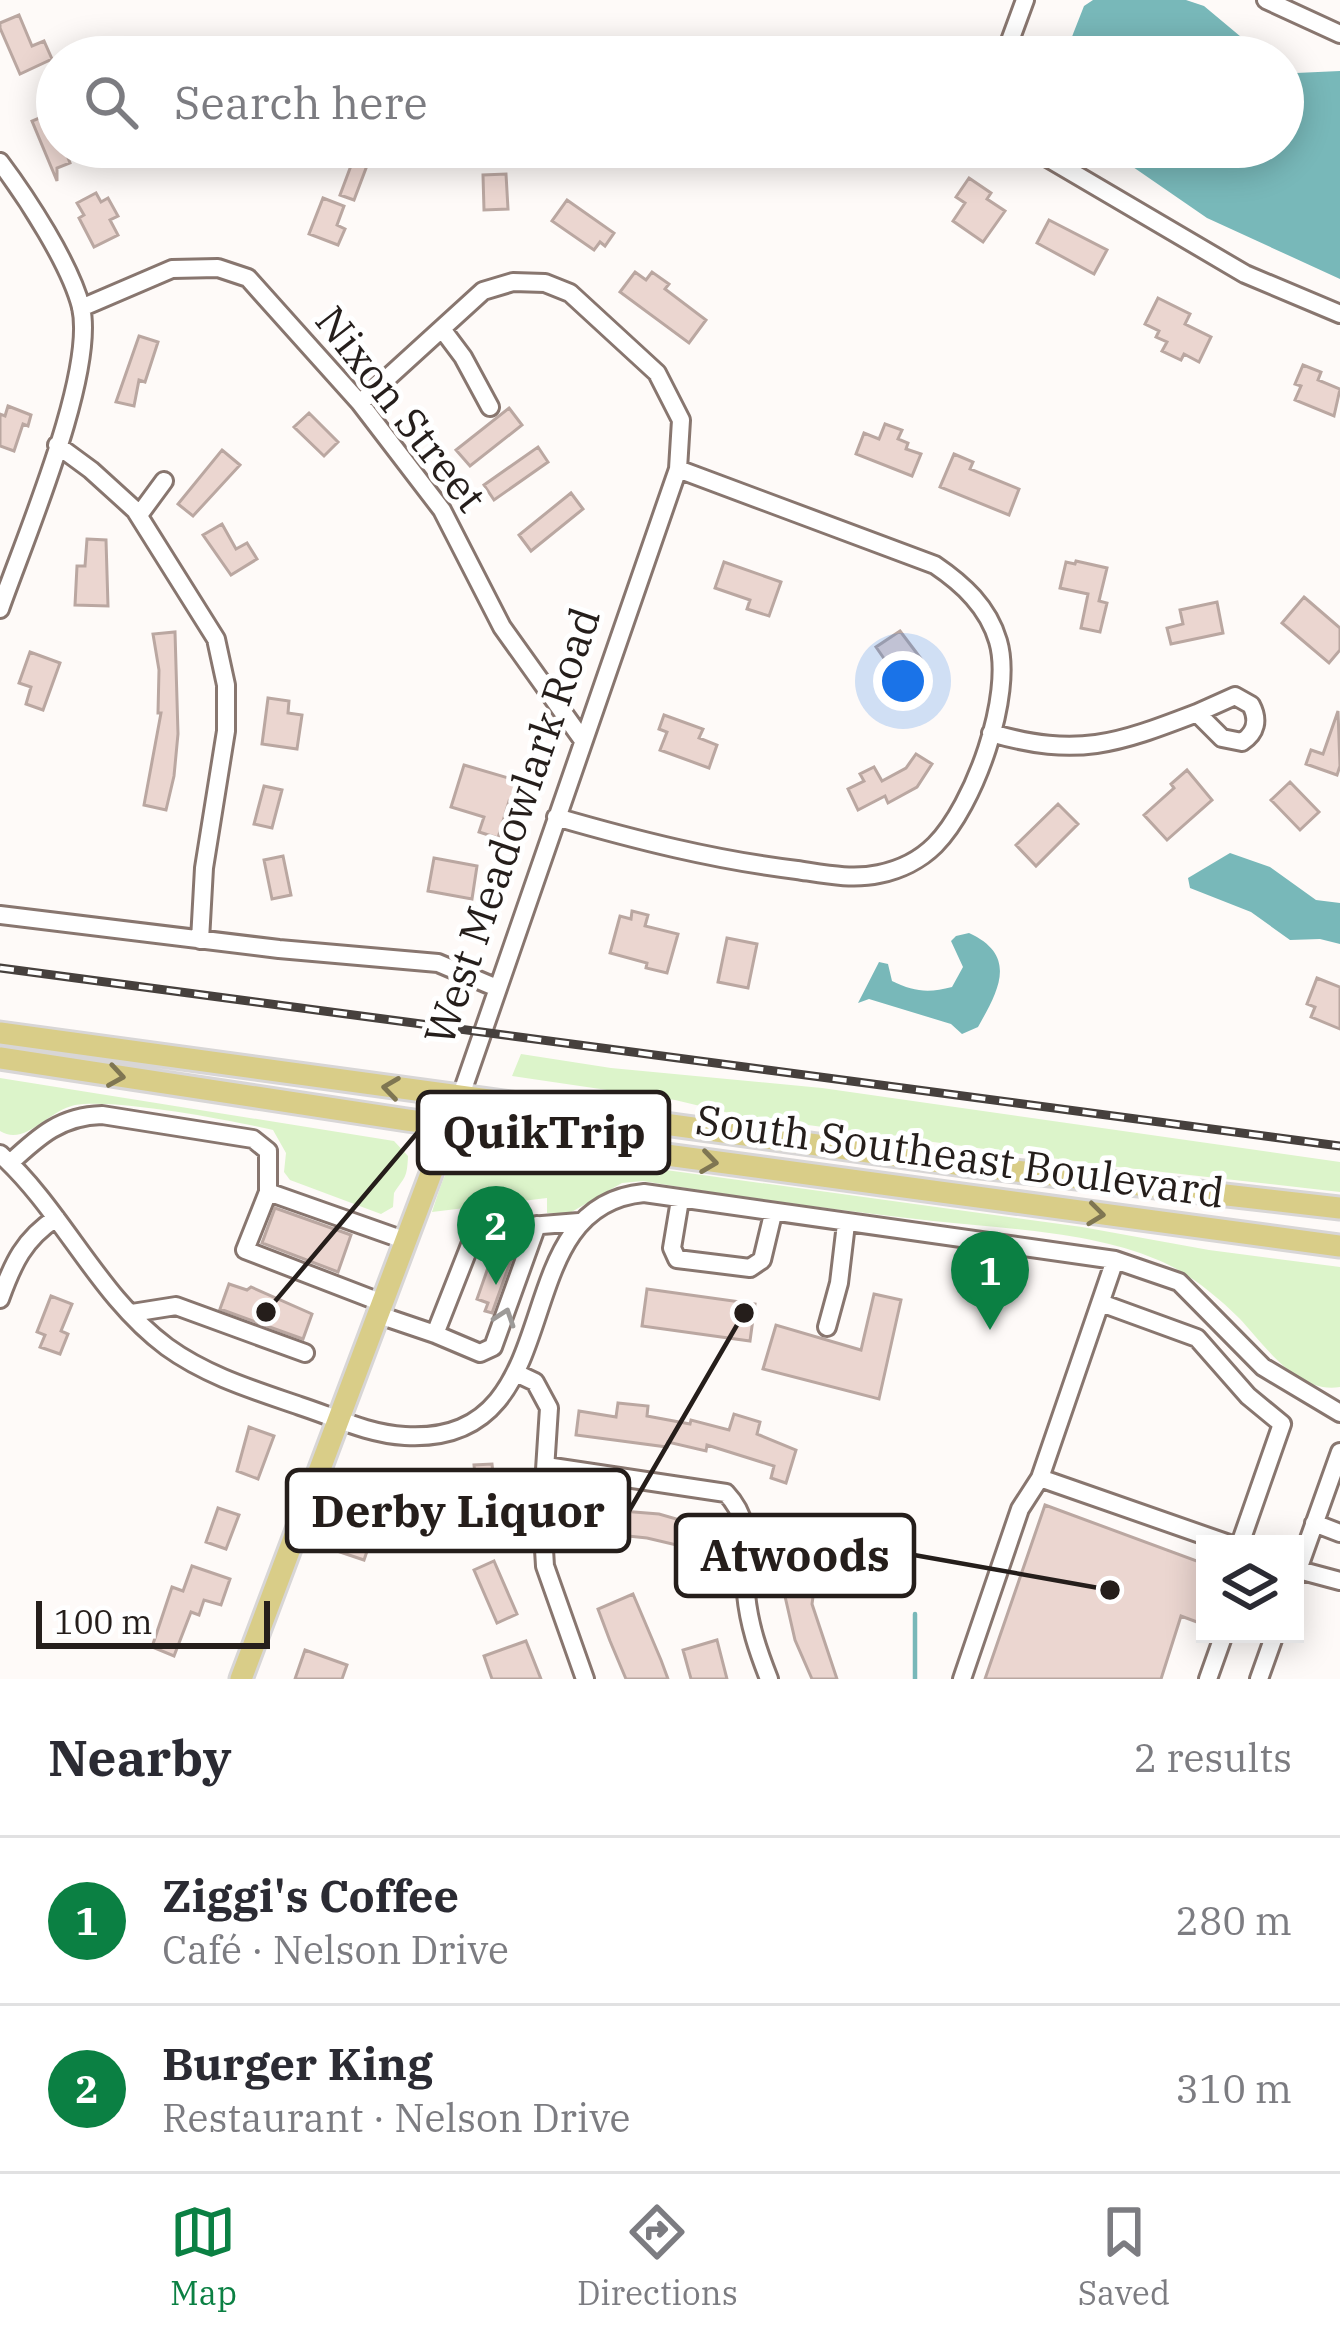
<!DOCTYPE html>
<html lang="en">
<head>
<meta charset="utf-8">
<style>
	:root { --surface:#fff; --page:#f2f2f3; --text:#2b2b33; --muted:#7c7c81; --line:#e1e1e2; --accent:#0b8043 }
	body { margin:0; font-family:"IBM Plex Serif",serif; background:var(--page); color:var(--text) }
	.controls { position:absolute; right:36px; bottom:36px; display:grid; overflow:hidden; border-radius:0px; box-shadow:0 6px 30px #0003 }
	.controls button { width:108px; height:108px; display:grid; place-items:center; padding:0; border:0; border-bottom:3px solid var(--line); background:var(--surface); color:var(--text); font:60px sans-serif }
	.scale { position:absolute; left:36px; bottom:30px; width:234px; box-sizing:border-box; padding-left:12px; border:6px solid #251e1b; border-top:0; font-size:33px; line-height:42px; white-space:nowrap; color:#251e1b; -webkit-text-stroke:9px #fff; paint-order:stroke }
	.you { position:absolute; left:903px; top:681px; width:42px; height:42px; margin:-30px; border:9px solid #fff; border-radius:50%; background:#1a73e8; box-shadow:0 0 0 18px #1a73e833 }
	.badge { display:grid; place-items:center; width:78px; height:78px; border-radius:50%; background:var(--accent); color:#fff; font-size:39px; font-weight:700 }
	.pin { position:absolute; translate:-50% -99px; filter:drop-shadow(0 3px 6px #0008) }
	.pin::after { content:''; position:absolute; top:63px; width:42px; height:36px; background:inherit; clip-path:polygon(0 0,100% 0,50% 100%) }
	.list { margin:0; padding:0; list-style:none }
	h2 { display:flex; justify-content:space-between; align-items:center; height:156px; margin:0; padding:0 48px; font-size:51px }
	h2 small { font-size:39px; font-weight:400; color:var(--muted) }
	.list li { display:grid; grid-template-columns:78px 1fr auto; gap:36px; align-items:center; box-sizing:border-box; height:168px; padding:0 48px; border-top:3px solid var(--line) }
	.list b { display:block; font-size:45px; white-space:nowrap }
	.list p { margin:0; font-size:39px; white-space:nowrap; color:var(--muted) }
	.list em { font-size:39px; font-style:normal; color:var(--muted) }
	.icon { flex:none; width:66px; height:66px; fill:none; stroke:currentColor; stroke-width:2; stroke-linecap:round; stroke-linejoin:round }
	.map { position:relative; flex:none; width:1340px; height:1679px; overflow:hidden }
	.search { position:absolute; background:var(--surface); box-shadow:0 6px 30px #0003; left:36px; right:36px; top:36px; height:132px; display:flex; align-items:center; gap:30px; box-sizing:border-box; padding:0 42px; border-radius:66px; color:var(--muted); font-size:45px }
	.sheet { height:492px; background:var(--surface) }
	nav { display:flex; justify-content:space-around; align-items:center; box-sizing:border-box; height:168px; border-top:3px solid var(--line); background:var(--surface); font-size:33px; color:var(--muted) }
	nav a { display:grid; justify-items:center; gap:6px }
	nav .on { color:var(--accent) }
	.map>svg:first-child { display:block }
	.green { fill:#dcf4ca }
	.water { fill:#78b8b9 }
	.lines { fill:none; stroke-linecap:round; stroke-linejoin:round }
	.stream { stroke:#78b8b9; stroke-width:4.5 }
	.building { fill:#ebd6d0; stroke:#baa7a1; stroke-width:3 }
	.minor-casing { stroke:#88766f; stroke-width:22 }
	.major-casing { stroke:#d8d6d6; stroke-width:27 }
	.minor { stroke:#fff; stroke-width:16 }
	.major { stroke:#d9cd88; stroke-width:21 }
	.rail-casing { stroke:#46403d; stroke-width:9 }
	.rail { stroke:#fff; stroke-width:4.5; stroke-dasharray:14; stroke-linecap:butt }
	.oneway { stroke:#7f7652 }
	.oneway2 { stroke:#9d9a98 }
	.labels { text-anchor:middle; stroke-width:10; stroke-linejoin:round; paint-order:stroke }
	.street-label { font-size:42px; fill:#251e1b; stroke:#fff }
	.leader { fill:none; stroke:#251e1b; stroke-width:4.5 }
	.callout-dot { fill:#251e1b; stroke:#fff; stroke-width:4.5 }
	.callout { fill:#fff; stroke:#251e1b; stroke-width:4.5 }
	.callout-label { font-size:45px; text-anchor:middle; font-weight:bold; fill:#251e1b }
</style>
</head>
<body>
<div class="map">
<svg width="1340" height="1679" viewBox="0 0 1340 1679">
	<rect width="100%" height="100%" fill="#fefaf8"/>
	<path class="green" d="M521 1054 611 1068 822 1088 1340 1162V1192L1118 1167 742 1116 675 1100 512 1076Z
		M0 1078 394 1141 408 1156C407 1179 405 1176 394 1193L393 1207 381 1214 290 1180 284 1172 286 1153 273 1130C231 1120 114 1098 75 1105 47 1111 25 1147 0 1131Z
		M484 1145 1082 1227 1209 1250 1340 1267V1387C1296 1394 1265 1345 1239 1318 1216 1295 1187 1272 1158 1260 1090 1231 1005 1229 933 1221 836 1210 740 1197 643 1181L622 1183 568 1214 547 1213V1198L432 1212C443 1180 448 1151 484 1145Z"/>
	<path class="water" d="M1093 0H1186L1204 6 1265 57H1064L1084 6Z
		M1283 66 1296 73 1340 71V279L1207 218 1104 147H1283Z
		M1230 853 1270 867 1316 900 1340 903V944L1320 939 1290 940 1251 912 1190 888 1188 878Z
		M969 933C1019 956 998 991 978 1027L962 1034 951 1024 869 999 858 1003 879 962 888 964 892 981C914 992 929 993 952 987L963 967 951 941 956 936Z"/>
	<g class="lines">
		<path class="stream" d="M915 1679V1614"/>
	</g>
	<path class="building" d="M19 15 32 46 44 41 52 59 20 74 0 28V23Z
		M54 112 57 147H64L70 163 57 168V181L32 121Z
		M358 147H374L354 200 340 195Z
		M506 174 508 209 484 210 483 175Z
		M969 178 991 193 987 199 1005 211 983 242 953 221 965 203 956 197Z
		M96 193 101 202 108 198 118 216 110 220 118 235 94 247 79 218 84 215 77 203Z
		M323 198 344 206 337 225 345 229 338 245 309 234Z
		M567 200 614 233 605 246 600 242 594 250 552 221Z
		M1049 220 1107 250 1094 274 1037 243Z
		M635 272 646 280 652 272 669 284 665 289 706 320 689 343 620 292Z
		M1158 298 1190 314 1185 324 1211 337 1199 362 1184 354 1181 360 1162 351 1167 342 1156 337 1159 331 1145 324Z
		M139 336 158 342 145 382 139 380 134 406 116 402Z
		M1303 365 1321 372 1318 380 1340 389 1334 416 1295 400 1301 386 1295 384Z
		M8 406 31 415 28 426 23 424 14 451 0 446V414L5 416Z
		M509 408 522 425 470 466 456 450Z
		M309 413 338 442 324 456 294 427Z
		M885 424 902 430 898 439 908 443 906 449 921 454 912 476 856 454 864 433 879 439Z
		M538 447 548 462 494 500 484 485Z
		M222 450 240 465 193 516 178 504Z
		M954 454 973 462 970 469 1019 489 1009 515 940 487Z
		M571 493 583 509 531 551 519 535Z
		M222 524 236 549 247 543 257 559 231 575 203 535Z
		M87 539 106 540 108 606 75 605 77 566H85Z
		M1076 561 1107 568 1099 601 1107 603 1100 632 1081 628 1088 594 1060 588 1066 562 1075 564Z
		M724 562 781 582 769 616 747 609 750 600 715 588Z
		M1304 597 1340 628V650L1329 663 1282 623Z
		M1217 602 1223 633 1171 644 1167 628 1183 624 1180 610Z
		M900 631 928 668 903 686 876 647Z
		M175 632 178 734 174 776 166 810 144 805 161 713H158L159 670 153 634Z
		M30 652 60 663 43 710 26 704 31 687 19 683Z
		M268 698 289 701 288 713 302 715 297 749 262 744Z
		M1338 711 1340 766 1337 775 1306 764 1311 750 1323 754Z
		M664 715 703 729 699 738 717 745 709 768 660 750 667 732 659 729Z
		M916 754 932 764 917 787 888 803 885 796 858 810 848 789 864 781 860 774 874 767 882 781 906 768Z
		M464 765 522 782 516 803 509 801 498 838 479 832 484 817 451 807Z
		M1187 770 1212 800 1167 840 1144 815 1174 788 1171 784Z
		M1290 782 1319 812 1300 830 1271 800Z
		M264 786 282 790 272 828 254 824Z
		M1058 804 1078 824 1036 866 1016 845Z
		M283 856 291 895 272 899 264 860Z
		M434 858 477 866 472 899 428 891Z
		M632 911 648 915 645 926 678 934 667 973 646 968 647 963 610 953 620 916 631 919Z
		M727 938 757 944 748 988 718 982Z
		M1317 978 1340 987V1029L1311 1017 1315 1007 1307 1004Z
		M275 1208 351 1235 338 1272 262 1243Z
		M503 1244 515 1249 492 1313 485 1311 488 1303 477 1299 490 1262 496 1264Z
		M229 1284 247 1290 251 1287 312 1314 303 1339 220 1309Z
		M647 1289 755 1304 750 1341 642 1326Z
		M874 1294 901 1300 879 1399 763 1369 776 1325 861 1350Z
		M51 1296 72 1304 61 1331 68 1334 60 1354 40 1347 45 1335 37 1332Z
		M618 1403 648 1406 647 1416 690 1424 691 1420 729 1430 734 1414 760 1422 757 1434 796 1450 786 1483 771 1478 774 1466 707 1445 706 1451 668 1442 667 1447 576 1435 579 1411 616 1417Z
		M249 1427 274 1436 258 1479 237 1471Z
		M492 1464 496 1503 482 1504 485 1530 456 1533 453 1488 476 1486 474 1465Z
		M358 1502 381 1510 364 1560 340 1552Z
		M1045 1505 1205 1564V1625L1181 1616 1161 1679H985Z
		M572 1507 659 1514 718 1531 710 1554 693 1547 690 1555 679 1550 681 1546 647 1538 570 1530Z
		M218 1508 239 1515 226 1549 206 1542Z
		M494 1561 517 1614 497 1623 474 1570Z
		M797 1562 824 1566 821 1583 815 1582 812 1604 837 1679H812L795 1640 784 1592 780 1591 783 1574 795 1576Z
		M192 1566 230 1579 221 1605 204 1600 199 1615 191 1612 174 1656 152 1647 172 1587 183 1591Z
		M633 1594 661 1660 668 1679H626L610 1641 598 1609Z
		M717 1640 727 1679H691L683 1650Z
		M526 1641 541 1679H492L484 1656Z
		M305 1650 347 1665 342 1679H295Z"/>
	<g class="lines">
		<defs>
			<path id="minor" d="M1266 0 1340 34
				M1004 57 1025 0
				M1029 147 1245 274 1340 314
				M0 162C27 198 70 264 81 307 96 374 24 540 0 609
				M81 308 172 269 218 268 248 278 360 403 442 510 502 627 582 739
				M442 329 463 357 490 407
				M360 403 483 291 513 282 545 283 570 293 657 373 681 420 678 469 460 1098
				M57 445 91 470 135 510 216 639 226 685V731L204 868 200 940
				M139 515 164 481
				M991 733C1078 758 1116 744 1197 713L1222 738 1242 742C1256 733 1259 720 1251 705L1235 696 1197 713
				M556 817C636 840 714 860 797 870 824 874 852 880 879 874 899 870 920 860 935 845 974 806 1014 695 998 641 988 607 963 584 935 565L678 469
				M0 915 279 949 438 963 497 988
				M0 1154C63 1211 98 1296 167 1347 207 1376 254 1390 300 1406 334 1417 368 1434 405 1436 577 1446 499 1206 644 1193L1115 1260 1179 1282 1263 1367 1340 1413
				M10 1163C39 1136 61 1116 102 1115L253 1139 268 1151V1192
				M680 1200 672 1248 677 1259 750 1268 762 1260 773 1214
				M1115 1260 1040 1478 1229 1544
				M0 1299C13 1263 24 1239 56 1218
				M380 1302 245 1250 268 1192 404 1240
				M1101 1303 1197 1338 1248 1396 1282 1424 1240 1544
				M132 1313 176 1306 305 1353
				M376 1314 435 1334 474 1235 481 1230 579 1222
				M827 1327 839 1283 846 1224
				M435 1334 480 1353 493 1347 537 1225
				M516 1373 535 1382 549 1408 542 1516 545 1566 585 1679
				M546 1466 726 1493C756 1525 742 1555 746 1594 749 1625 758 1651 769 1679
				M1314 1523 1340 1533
				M1295 1569 1340 1581
				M1295 1578 1340 1452
				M962 1679 1020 1509 1040 1478
				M1208 1679 1224 1634
				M1259 1679 1275 1634"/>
			<path id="major" d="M0 1033 963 1165 1340 1208
				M0 1058 407 1120 1340 1246
				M241 1679 453 1115"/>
		</defs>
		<use href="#minor" class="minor-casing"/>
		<use href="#major" class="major-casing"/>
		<use href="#minor" class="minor"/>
		<use href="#major" class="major"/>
		<defs>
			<path id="rail" d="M0 968 1340 1146"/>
		</defs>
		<use href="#rail" class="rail-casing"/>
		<use href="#rail" class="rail"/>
	</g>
	<defs><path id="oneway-chevron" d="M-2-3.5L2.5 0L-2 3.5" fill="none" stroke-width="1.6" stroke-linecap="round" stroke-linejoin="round" transform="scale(3)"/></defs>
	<g class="oneway">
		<use href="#oneway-chevron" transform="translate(116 1076) rotate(9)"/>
		<use href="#oneway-chevron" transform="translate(391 1088) rotate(-172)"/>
		<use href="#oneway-chevron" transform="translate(709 1162) rotate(8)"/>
		<use href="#oneway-chevron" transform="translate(1096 1214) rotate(7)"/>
	</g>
	<use class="oneway2" href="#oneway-chevron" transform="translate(505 1317) rotate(-71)"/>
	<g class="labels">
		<g class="street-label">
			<text transform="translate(401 409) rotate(52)" y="15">Nixon Street</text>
			<text transform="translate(512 826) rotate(-71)" y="15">West Meadowlark Road</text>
			<text transform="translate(960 1156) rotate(8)" y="15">South Southeast Boulevard</text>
		</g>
	</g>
	<path class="leader" d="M266 1312L418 1132M744 1313L629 1511M1110 1590L914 1555"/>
	<g class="callout-dot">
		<circle cx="266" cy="1312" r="12"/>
		<circle cx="744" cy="1313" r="12"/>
		<circle cx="1110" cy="1590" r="12"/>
	</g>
	<g class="callout">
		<rect x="418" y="1092" width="251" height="81" rx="12"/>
		<rect x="287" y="1470" width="342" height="81" rx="12"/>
		<rect x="676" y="1515" width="238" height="81" rx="12"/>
	</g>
	<g class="callout-label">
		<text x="544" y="1148">QuikTrip</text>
		<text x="458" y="1527">Derby Liquor</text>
		<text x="795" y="1571">Atwoods</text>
	</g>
</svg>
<div class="controls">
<button><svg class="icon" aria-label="layers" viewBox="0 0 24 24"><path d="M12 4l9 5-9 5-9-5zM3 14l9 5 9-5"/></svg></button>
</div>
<div class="scale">100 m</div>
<div class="you"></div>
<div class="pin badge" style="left:990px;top:1330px">1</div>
<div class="pin badge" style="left:496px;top:1285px">2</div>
<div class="search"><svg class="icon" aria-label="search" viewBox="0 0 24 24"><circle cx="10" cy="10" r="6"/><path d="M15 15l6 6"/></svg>Search here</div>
</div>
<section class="sheet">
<h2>Nearby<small>2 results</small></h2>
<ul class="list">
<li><span class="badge">1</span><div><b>Ziggi's Coffee</b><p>Café · Nelson Drive</p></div><em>280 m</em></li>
<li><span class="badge">2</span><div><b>Burger King</b><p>Restaurant · Nelson Drive</p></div><em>310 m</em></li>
</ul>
</section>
<nav>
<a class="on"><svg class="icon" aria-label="map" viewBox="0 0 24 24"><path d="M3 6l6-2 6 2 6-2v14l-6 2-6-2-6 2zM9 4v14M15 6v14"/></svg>Map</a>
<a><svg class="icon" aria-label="directions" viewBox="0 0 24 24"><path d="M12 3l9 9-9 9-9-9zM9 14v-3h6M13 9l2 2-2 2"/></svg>Directions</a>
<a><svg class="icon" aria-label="saved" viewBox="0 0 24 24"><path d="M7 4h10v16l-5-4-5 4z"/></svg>Saved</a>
</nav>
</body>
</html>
